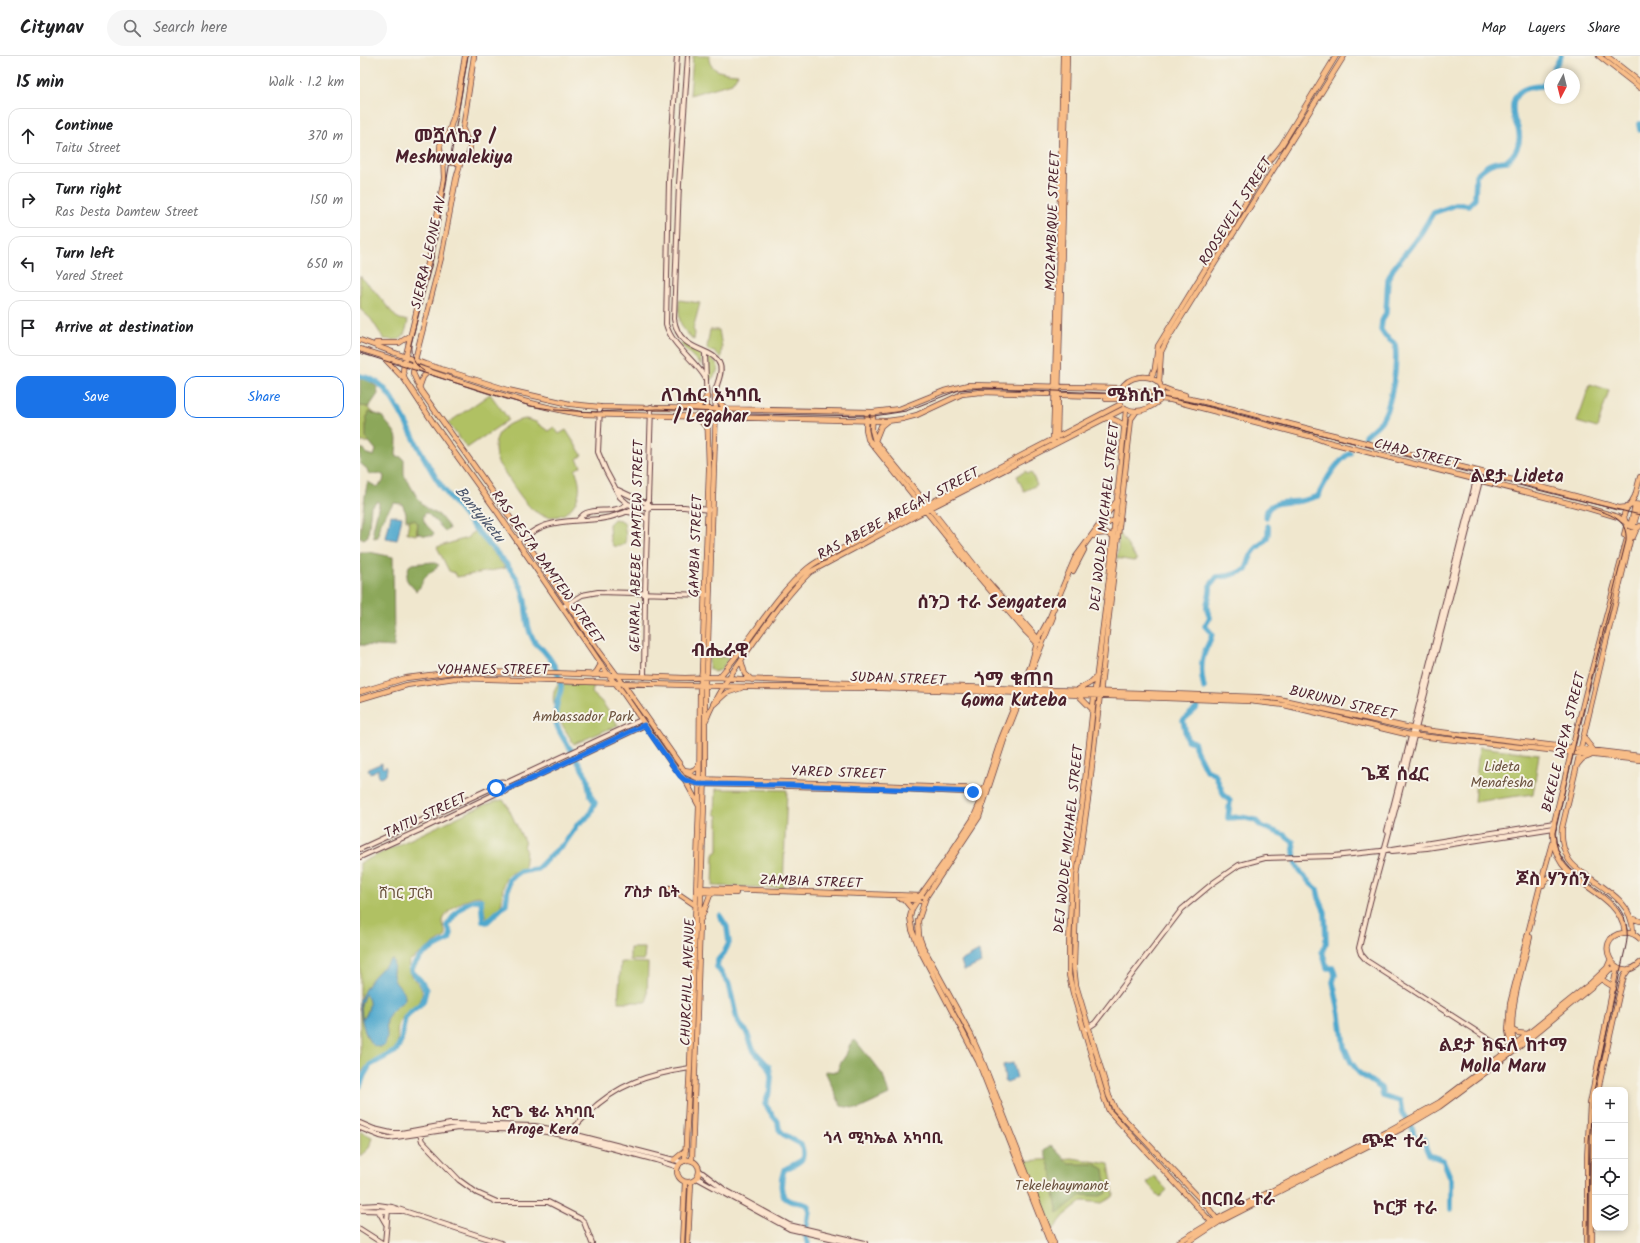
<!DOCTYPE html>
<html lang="en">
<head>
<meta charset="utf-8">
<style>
	:root { --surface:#fff; --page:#f6f6f6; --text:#202124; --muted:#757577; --line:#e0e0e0; --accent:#1a73e8 }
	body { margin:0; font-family:Kalam,"Noto Sans Ethiopic",sans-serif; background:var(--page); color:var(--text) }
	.controls { position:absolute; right:12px; bottom:12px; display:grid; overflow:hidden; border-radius:8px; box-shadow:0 2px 6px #0003 }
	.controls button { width:36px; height:36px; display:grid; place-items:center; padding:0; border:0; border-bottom:1px solid var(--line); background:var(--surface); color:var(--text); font:20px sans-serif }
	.compass { position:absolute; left:1184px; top:12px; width:36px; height:36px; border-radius:50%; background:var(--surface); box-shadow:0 2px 6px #0003; rotate:187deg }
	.stop { position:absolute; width:12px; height:12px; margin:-9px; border:3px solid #1a73e8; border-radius:50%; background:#fff }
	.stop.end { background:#1a73e8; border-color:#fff; box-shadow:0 1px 4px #0008 }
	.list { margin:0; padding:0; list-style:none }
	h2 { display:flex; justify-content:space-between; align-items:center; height:52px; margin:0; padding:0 16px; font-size:17px }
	h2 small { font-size:13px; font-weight:400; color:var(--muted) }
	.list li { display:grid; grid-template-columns:26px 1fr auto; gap:12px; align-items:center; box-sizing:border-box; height:56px; margin:0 8px 8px; padding:0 8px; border:1px solid var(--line); border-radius:12px }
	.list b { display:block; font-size:15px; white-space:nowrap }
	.list p { margin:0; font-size:13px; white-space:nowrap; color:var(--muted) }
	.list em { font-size:13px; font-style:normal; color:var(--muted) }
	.actions { display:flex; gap:8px; padding:12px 16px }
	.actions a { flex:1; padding:9px 0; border:1px solid var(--accent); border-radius:12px; text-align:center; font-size:14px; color:var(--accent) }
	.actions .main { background:var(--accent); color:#fff }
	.icon { flex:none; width:22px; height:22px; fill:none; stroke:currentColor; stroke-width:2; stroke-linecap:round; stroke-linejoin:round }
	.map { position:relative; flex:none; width:1280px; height:1187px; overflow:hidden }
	header { display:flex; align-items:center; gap:24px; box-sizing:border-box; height:56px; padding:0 20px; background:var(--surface); border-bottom:1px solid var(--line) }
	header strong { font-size:19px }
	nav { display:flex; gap:22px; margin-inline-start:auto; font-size:14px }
	.search { width:280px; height:36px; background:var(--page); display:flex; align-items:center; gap:10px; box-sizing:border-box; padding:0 14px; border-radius:22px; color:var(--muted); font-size:15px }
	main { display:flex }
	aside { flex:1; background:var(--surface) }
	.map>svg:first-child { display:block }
	.green { fill:#b0c164; stroke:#7d7048 }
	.forest { fill:#8ca75a; stroke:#6b6342 }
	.water { fill:#50a8cd; stroke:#4d647c; fill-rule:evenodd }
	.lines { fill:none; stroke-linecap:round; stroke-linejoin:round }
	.river { stroke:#50a8cd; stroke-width:5.5 }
	.secondary-casing { stroke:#633d43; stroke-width:6 }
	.primary-casing { stroke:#633d43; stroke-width:6 }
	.secondary { stroke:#fce5cf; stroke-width:4 }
	.primary { stroke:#f8bd88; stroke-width:4.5 }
	.tram { stroke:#4a1f2b; stroke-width:1 }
	.primary-bridge-casing { stroke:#633d43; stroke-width:6; stroke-linecap:butt }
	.primary-bridge { stroke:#f8bd88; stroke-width:4.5 }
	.route { stroke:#1a73e8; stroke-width:5 }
	.labels { text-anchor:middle; stroke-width:4; stroke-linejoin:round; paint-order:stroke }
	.street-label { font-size:14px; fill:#4a1f2b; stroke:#f7f3e8 }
	.park-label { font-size:14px; fill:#69503c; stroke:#f7f3e8 }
	.water-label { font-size:15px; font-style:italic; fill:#4c566c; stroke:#f7f3e8 }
	.neighbourhood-label { font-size:15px; font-weight:bold; fill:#4a1f2b; stroke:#f7f3e8 }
	.district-label { font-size:18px; font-weight:bold; fill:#4a1f2b; stroke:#f7f3e8 }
</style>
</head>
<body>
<header>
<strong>Citynav</strong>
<div class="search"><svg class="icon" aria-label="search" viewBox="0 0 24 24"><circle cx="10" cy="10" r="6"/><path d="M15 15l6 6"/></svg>Search here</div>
<nav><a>Map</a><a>Layers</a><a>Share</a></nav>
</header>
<main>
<aside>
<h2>15 min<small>Walk · 1.2 km</small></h2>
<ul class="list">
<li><svg class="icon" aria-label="ahead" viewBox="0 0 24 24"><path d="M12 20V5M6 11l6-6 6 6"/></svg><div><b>Continue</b><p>Taitu Street</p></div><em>370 m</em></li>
<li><svg class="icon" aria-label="right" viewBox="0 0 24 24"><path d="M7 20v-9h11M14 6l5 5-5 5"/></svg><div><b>Turn right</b><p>Ras Desta Damtew Street</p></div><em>150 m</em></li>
<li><svg class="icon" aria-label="left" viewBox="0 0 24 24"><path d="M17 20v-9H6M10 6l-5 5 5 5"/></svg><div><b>Turn left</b><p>Yared Street</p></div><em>650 m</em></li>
<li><svg class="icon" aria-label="arrive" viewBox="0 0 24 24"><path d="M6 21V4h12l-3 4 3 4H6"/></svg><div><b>Arrive at destination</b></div></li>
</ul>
<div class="actions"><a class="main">Save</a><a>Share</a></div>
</aside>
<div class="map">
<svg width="1280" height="1187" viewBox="0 0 1280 1187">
	<rect width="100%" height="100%" fill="#f7f3e8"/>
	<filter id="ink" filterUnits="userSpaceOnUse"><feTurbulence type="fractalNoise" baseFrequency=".025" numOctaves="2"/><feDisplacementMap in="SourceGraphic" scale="8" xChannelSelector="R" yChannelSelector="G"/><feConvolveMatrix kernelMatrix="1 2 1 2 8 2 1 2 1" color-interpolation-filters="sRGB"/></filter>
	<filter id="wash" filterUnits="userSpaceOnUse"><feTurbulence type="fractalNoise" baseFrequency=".012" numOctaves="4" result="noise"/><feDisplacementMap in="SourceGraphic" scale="16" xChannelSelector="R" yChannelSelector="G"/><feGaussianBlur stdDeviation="0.9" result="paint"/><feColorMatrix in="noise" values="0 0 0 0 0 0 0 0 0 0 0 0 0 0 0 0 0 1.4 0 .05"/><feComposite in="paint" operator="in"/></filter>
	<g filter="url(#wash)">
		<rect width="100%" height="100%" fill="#f0e7ce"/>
		<path class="green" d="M333 0H349C348 16 365 17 378 18L372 27 330 39Z
			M0 220 11 231 36 261 40 263 48 265C44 283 43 286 24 283L11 263 0 253Z
			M319 244 340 247 333 273 335 277 334 284C318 270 319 264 319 244Z
			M350 274H359L362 291 361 302 354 296 348 294 347 291Z
			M323 286 341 297V309L321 289Z
			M348 299C362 310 360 314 349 326Z
			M1230 328 1249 334 1237 372 1217 366Z
			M130 338 147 361 148 364 107 392 88 367Z
			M0 347 8 352 27 368 37 389H12L9 386H0Z
			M166 363 176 366 188 375 194 371 199 378 206 374 222 399 217 403 221 410 215 414C230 442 204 473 176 456 164 449 147 419 138 407 129 383 141 366 166 363Z
			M666 415 668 418 671 416 677 429 664 435 657 420Z
			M50 459 59 461 56 479 47 477Z
			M254 463 260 464 264 466C265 478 271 493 253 490L250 484 249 468Z
			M115 475 146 512 97 521 95 517 89 515 77 491 110 481 109 479Z
			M759 476 777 504 773 505 757 502Z
			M349 600 369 602 361 614 354 616 349 612Z
			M198 628 234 629 232 637 242 646 258 669 214 688C205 673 184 645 198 628Z
			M1119 691 1179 698 1173 738 1114 746Z
			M356 733 427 734 423 832 353 830 354 798 358 795V760L355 758Z
			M143 744 146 747 165 787 164 791 166 793 164 814C159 814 153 816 149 818 136 828 151 858 127 863 122 856 126 847 120 840 110 839 85 854 83 865 82 870 86 875 86 880L49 905C45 925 64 924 62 940 61 950 46 956 40 965 34 974 41 986 35 994 27 1004 10 1003 0 1018V807L121 750 136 745Z
			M270 892H285L284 904H270Z
			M261 906 288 907 287 946H258Z
			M0 1075 12 1081 9 1092 0 1100Z
			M712 1102 749 1108 754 1140 742 1147 723 1145 704 1160 693 1174 664 1105Z
			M794 1120 807 1134 800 1141 787 1127Z"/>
		<path class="forest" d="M0 322 10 325 17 331 18 338 9 351 0 350Z
			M9 356 22 360C26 368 36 374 37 383 37 388 36 394 36 400L41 401 44 404V419L59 444 67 453 79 459 88 470 89 473 85 475 67 457H65C60 466 69 471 74 477L72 480 63 479 57 477 58 468 55 464H46V457L42 448 34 447C26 457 18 467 18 481L14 482 13 474 19 448 18 445 11 450 8 480 4 483 0 481C0 474 6 429 8 426L17 431 23 426 24 420 19 417 9 419 7 413 0 407V393H4L7 398 14 400 16 394 6 382V365Z
			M0 496H9L33 501 34 591 0 589Z
			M73 506 79 509C75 514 66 518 64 523 60 530 62 530 56 535L48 526 46 522 49 510 52 508Z
			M495 984 523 1019 529 1039 499 1053 481 1050 465 1015 477 1016 480 1008 486 999 490 988Z
			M691 1089 709 1108H735L744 1113 747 1137 740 1140 721 1139 698 1157 694 1138 697 1133 684 1095Z"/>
		<path class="water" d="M31 459 42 461 37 484 26 482Z
			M22 707V711L24 712 26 710 27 712 26 719 20 721 18 718V713L10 718 8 713Z
			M619 895 621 907 604 915 601 905Z
			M32 903C36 910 31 915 34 923 36 931 46 933 45 943 39 951 29 953 27 965 25 974 30 981 24 990 5 998 0 958 0 945 5 927 19 915 32 903ZM5 938C12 944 9 955 4 962H2L1 948Z
			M653 1007 657 1022 647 1026 645 1025 643 1009Z"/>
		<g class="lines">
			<path class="river" d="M1191 18 1201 0
				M1280 68 1279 69 1280 74
				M0 320C22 324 28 336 39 354 53 378 64 405 80 428 94 448 110 467 126 485 139 500 154 514 162 533 168 549 164 568 173 583 175 588 180 591 183 594 191 603 198 614 200 626
				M1005 380C1010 375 1017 370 1021 365 1032 349 1038 307 1035 288L1025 280 1021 274 1022 265 1026 257 1028 223 1033 213 1061 177 1073 157 1098 148 1109 149 1115 143 1116 119C1128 108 1131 106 1147 105 1155 98 1161 89 1159 77 1159 72 1155 67 1154 62 1149 38 1161 30 1183 30L1190 19
				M906 461C905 444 929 447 940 445 946 444 952 442 958 440 966 424 975 407 990 397
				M201 629C202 635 198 641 197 647 192 668 199 675 209 691
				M844 632C841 618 840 606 846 593 848 588 851 584 852 578L845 570 850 561C842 547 852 543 850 530L857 521 868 520 886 514C888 507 890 500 894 495 902 485 910 486 908 470
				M837 650 836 653 823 664 827 684 834 686 836 694 846 714 855 718 864 739 870 745 868 762 881 761 895 764 901 770 924 779 933 786C934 792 934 799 935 805 938 815 949 827 957 833L959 842 965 856 966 887 962 895 967 912H973L975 919 973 926 980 959 984 991 991 1006 999 1017 1021 1032 1023 1040 1040 1045 1042 1057 1052 1071 1054 1080 1064 1083 1066 1092 1069 1099 1083 1104 1091 1123V1153
				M360 860 367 871 369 887 364 897 358 904 357 911 369 928 377 964 381 970 386 975 394 995 409 1011 411 1021 410 1034 405 1048 413 1060 418 1066 419 1073 423 1078 441 1088C448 1108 436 1106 424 1114 421 1123 418 1141 430 1145 437 1147 442 1146 449 1150 450 1162 442 1178 448 1187
				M0 1030 4 1019 10 1009 36 995 41 985 45 962 48 958 63 946 66 934 60 924 51 915C58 897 73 892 89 884L91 877 87 870C94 859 105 842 121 844L123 865 127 866 146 848 149 823 160 815 177 813 191 799 205 787 218 768 229 760 235 747 230 739 227 721 211 694"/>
		</g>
	</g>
	<g filter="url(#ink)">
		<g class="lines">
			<defs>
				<path id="secondary" d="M317 0 309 125 306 268C312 291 335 303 346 323
					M328 0 319 128 314 263C319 298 354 290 360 309 363 318 356 328 355 337 354 342 355 347 356 352
					M345 297 347 352
					M240 351 238 396 246 415 260 441 268 448 277 451H324L349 454
					M1122 417 1034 758 1010 846 999 892 1001 898 1007 905 1147 995
					M258 434 290 449
					M268 456 280 458 287 464
					M219 463C221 461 223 458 226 457 240 452 253 458 268 448
					M157 485C167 480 176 472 187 469 200 465 213 465 226 464 244 464 261 459 277 451
					M203 551 222 539 238 536 349 539
					M284 621 285 537 291 351
					M136.5 731a5.5 5.5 0 1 1 11 0a5.5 5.5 0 1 1-11 0Z
					M146 727 281 664
					M147 733 173 722 285 669
					M1027 775 1118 416
					M0 793 136 730
					M1032 795 1067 792 1194 772
					M0 801 60 774 139 736
					M726 973 735 967 822 853 853 827 879 809 905 802 974 800 1020 795 1194 767
					M0 1067 14 1073 31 1077H41L90 1068 175 1070 209 1077 322 1106
					M0 1072 20 1080 29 1082 98 1072 174 1074 198 1078 296 1104 318 1111
					M59 1075 62 1085 99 1124 117 1137 137 1146H188L221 1163 224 1166 232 1187
					M208 1079C213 1071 221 1065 227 1058 257 1028 289 1018 330 1012
					M340 1115 365 1134 429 1169 505 1187
					M337 1122 430 1173 492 1187
					M0 1150 18 1149 32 1151 141 1187
					M0 1154 41 1155
					M18 1154 26 1168
					M0 1173 22 1187
					M25 1187 28 1154"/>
				<path id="primary" d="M1239 0 1280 32
					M1247 0 1280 26
					M80 92a15 15 0 1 1 30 0a15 15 0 1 1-30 0Z
					M88 79 97 49 105 0
					M106 82 103 73 114 0
					M83 101 84 122 70 199 44 307 43 316 45 324 74 368 138 457 249 620 261 634 312 708 325 724 339 750
					M101 105 96 123 81 202 55 304 53 317 61 335 137 442 239 595 262 626 326 717 339 723 628 733
					M0 284 65 308 148 334 210 348 240 351 513 356 539 353 584 335 608 329 761 332
					M16 287H39L50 280
					M0 293C74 315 145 345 221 358L527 365 542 363 557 359 602 338 621 336 689 338
					M22 300 43 322
					M791 322 795 312 798 290 877 161 911 102 921 90 976 0
					M799 327 801 296 807 284 984 0
					M801 331 814 336 825 339
					M59 332 63 321 69 315
					M761 333C768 320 789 316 800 328
					M758 334C826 336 892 359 957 375 1057 400 1159 424 1259 452L1268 451
					M355 339 356 343 366 353
					M702 339 779 341 811 344 953 381 964 385 1224 451 1258 461 1265 466
					M746 343H760
					M337 352 347 341
					M765 352C777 359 789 353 799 345
					M766 354 749 523 734 641 724 735 712 819 709 888V919L713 937 744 1042 749 1055 854 1169
					M507 356 506 373 508 383 618 520 666 576 678 588
					M513 356 512 374 515 385 570 452 623 520 679 584
					M776 356 771 363 770 373 729 736 717 820 715 876 714 911 716 929 749 1040 755 1053 847 1150 859 1166
					M336 360 347 372
					M747 362C755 363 760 365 765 371
					M697 382 707 0
					M515 385 521 370 527 365
					M693 386 698 228 703 0
					M1270 449 1275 440 1280 421
					M1271 467 1275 450
					M1274 468 1279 451
					M1279 471C1257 474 1261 443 1280 449
					M1272 476 1202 772C1201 783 1203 794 1209 804 1214 812 1223 817 1230 822 1251 836 1274 850 1273 878
					M736 478 747 477 754 482
					M1264 479 1267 467
					M734 480 744 469 757 463
					M1273 481 1276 474 1280 470
					M713 515 724 494
					M693 561 644 684 619 761 566 841 558 865 559 880 563 891 611 979 622 1004 694 1187
					M381 604 385 618 392 624
					M233 619 237 615 241 608
					M359 621C391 586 412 542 448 512 463 500 481 494 497 485L761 348
					M719 633 730 627 737 620
					M0 636 46 622 94 616 193 617 325 622 359 621 380 623 433 625 898 641 919 643 1055 673 1280 700
					M719 640 732 653
					M0 643 47 629 95 622 392 631 520 632 889 645 924 649 1050 679 1280 704
					M354 648 366 637 381 632
					M346 664C357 636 374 614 391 590 409 565 427 538 450 516L570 452 765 352
					M1223 681 1234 695
					M1217 709 1222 703 1230 700
					M324 714 331 715 337 712 339 708
					M325 724 339 728 519 732 625 737
					M1183 829C1186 818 1198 816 1209 816
					M310 832 335 849
					M337 832 562 840
					M337 836 376 837
					M539 842 560 845
					M543 842 552 853
					M1271 862 1280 865
					M341 863 350 839 355 836
					M1265 876C1257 826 1184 832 1194 767L1226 636 1269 475
					M1280 883C1275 878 1270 876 1263 877 1231 881 1255 931 1280 907
					M1241 923 1252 930 1254 933
					M1152 974 1158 977 1168 978
					M1155 991C1145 962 1163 911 1170 881
					M1152 993 1148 975 1150 948 1180 830 1192 787
					M1238 1034 1259 939 1264 920 1269 913
					M317 1115a11 11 0 1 1 22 0a11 11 0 1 1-22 0Z
					M314 1104 326 1094
					M325 1105 330 1009 339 750 340 633 342 615 349 413 347 352
					M332 1105 345 718V622L347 616 356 352
					M322 1187 325 1126
					M328 1187 331 1126
					M690 1187 618 1005 560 894 552 874 550 861 552 853 560 840 588 801 613 763 620 747 641 683 671 609 678 583 690 561 715 502 756 446
					M817 1187 857 1163 1026 1076 1080 1046 1138 1002 1231 927 1247 912 1250 905
					M827 1187 859 1166 1045 1071 1079 1051 1153 996 1241 923 1249 914 1257 911
					M1227 1187V1102L1230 1048 1257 911
					M1232 1187 1233 1086 1235 1059"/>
			</defs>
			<use href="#secondary" class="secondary-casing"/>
			<use href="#primary" class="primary-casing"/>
			<use href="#secondary" class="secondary"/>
			<use href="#primary" class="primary"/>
			<path class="tram" d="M0 297 170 350 196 354 236 356 298 353 391 358 514 360 546 355 599 334 623 332 793 339 851 351 1210 442 1280 459
				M64 315C54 309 50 300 51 288L74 199 108 0
				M1228 1187 1229 1086 1233 1039 1264 898C1266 890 1268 882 1267 874 1264 836 1220 831 1203 803 1197 795 1196 786 1195 777L1220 668 1266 485C1268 462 1249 458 1231 452"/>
			<defs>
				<path id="primary-bridge" d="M760 342 761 333
					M799 345 802 333"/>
			</defs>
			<use href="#primary-bridge" class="primary-bridge-casing"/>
			<use href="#primary-bridge" class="primary-bridge"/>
		</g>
	</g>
	<g class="lines" filter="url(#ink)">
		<path class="route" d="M136 732 139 736H143L147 733 173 722 284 669 320 720 325 724 339 728 430 729 613 736"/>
	</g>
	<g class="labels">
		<g class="street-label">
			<text transform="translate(875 155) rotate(-58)" y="5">ROOSEVELT STREET</text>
			<text transform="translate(692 165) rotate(-88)" y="5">MOZAMBIQUE STREET</text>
			<text transform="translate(68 197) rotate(-77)" y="5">SIERRA LEONE AV</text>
			<text transform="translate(1057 397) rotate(14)" y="5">CHAD STREET</text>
			<text transform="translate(538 457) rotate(-28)" y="5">RAS ABEBE AREGAY STREET</text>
			<text transform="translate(744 461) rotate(-84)" y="5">DEJ WOLDE MICHAEL STREET</text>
			<text transform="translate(276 490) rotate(-89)" y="5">GENRAL ABEBE DAMTEW STREET</text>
			<text transform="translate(335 490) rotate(-88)" y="5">GAMBIA STREET</text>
			<text transform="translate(188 511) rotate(55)" y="5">RAS DESTA DAMTEW STREET</text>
			<text x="133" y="618">YOHANES STREET</text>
			<text transform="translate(538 622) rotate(2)" y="5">SUDAN STREET</text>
			<text transform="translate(983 646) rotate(13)" y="5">BURUNDI STREET</text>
			<text transform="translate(1203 686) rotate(-76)" y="5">BEKELE WEYA STREET</text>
			<text transform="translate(478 716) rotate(2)" y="5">YARED STREET</text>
			<text transform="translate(65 759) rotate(-25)" y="5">TAITU STREET</text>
			<text transform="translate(708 783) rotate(-84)" y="5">DEJ WOLDE MICHAEL STREET</text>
			<text transform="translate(451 825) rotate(2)" y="5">ZAMBIA STREET</text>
			<text transform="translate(327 926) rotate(-88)" y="5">CHURCHILL AVENUE</text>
		</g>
		<g class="park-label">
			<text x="223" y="665">Ambassador Park</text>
			<text x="1142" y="715">Lideta<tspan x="1142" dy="16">Menafesha</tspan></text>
			<text x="46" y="842">ሸገር ፓርክ</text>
			<text x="702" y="1134">Tekelehaymanot</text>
		</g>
		<g class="water-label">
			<text transform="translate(120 458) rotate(50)" y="5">Bantyiketu</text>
		</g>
		<g class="neighbourhood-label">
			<text x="292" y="841">ፖስታ ቤት</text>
			<text x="183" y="1061">አሮጌ ቄራ አካባቢ<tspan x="183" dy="17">Aroge Kera</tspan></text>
			<text x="523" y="1087">ጎላ ሚካኤል አካባቢ</text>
		</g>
		<g class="district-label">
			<text x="94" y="86">መሿለኪያ /<tspan x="94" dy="21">Meshuwalekiya</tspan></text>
			<text x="351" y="345">ለገሐር አካባቢ<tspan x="351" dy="21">/ Legahar</tspan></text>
			<text x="776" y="345">ሜክሲኮ</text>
			<text x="1157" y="426">ልደታ Lideta</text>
			<text x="632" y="552">ሰንጋ ተራ Sengatera</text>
			<text x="360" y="600">ብሔራዊ</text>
			<text x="654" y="629">ጎማ ቁጠባ<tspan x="654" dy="21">Goma Kuteba</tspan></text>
			<text x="1035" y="724">ጌጃ ሰፈር</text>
			<text x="1193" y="829">ጆስ ሃንሰን</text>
			<text x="1143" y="995">ልደታ ክፍለ ከተማ<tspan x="1143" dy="21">Molla Maru</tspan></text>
			<text x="1034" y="1091">ጭድ ተራ</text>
			<text x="878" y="1149">በርበሬ ተራ</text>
			<text x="1045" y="1158">ኮርቻ ተራ</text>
		</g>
	</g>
</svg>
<div class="controls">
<button>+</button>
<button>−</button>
<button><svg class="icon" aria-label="locate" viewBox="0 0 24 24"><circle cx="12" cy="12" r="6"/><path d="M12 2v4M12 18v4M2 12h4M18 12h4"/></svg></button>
<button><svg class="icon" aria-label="layers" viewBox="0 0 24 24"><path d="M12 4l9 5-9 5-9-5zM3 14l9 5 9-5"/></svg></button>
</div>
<svg class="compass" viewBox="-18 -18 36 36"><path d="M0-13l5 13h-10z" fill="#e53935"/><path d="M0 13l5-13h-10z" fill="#757577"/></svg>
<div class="stop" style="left:136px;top:732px"></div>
<div class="stop end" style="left:613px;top:736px"></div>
</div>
</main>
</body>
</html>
